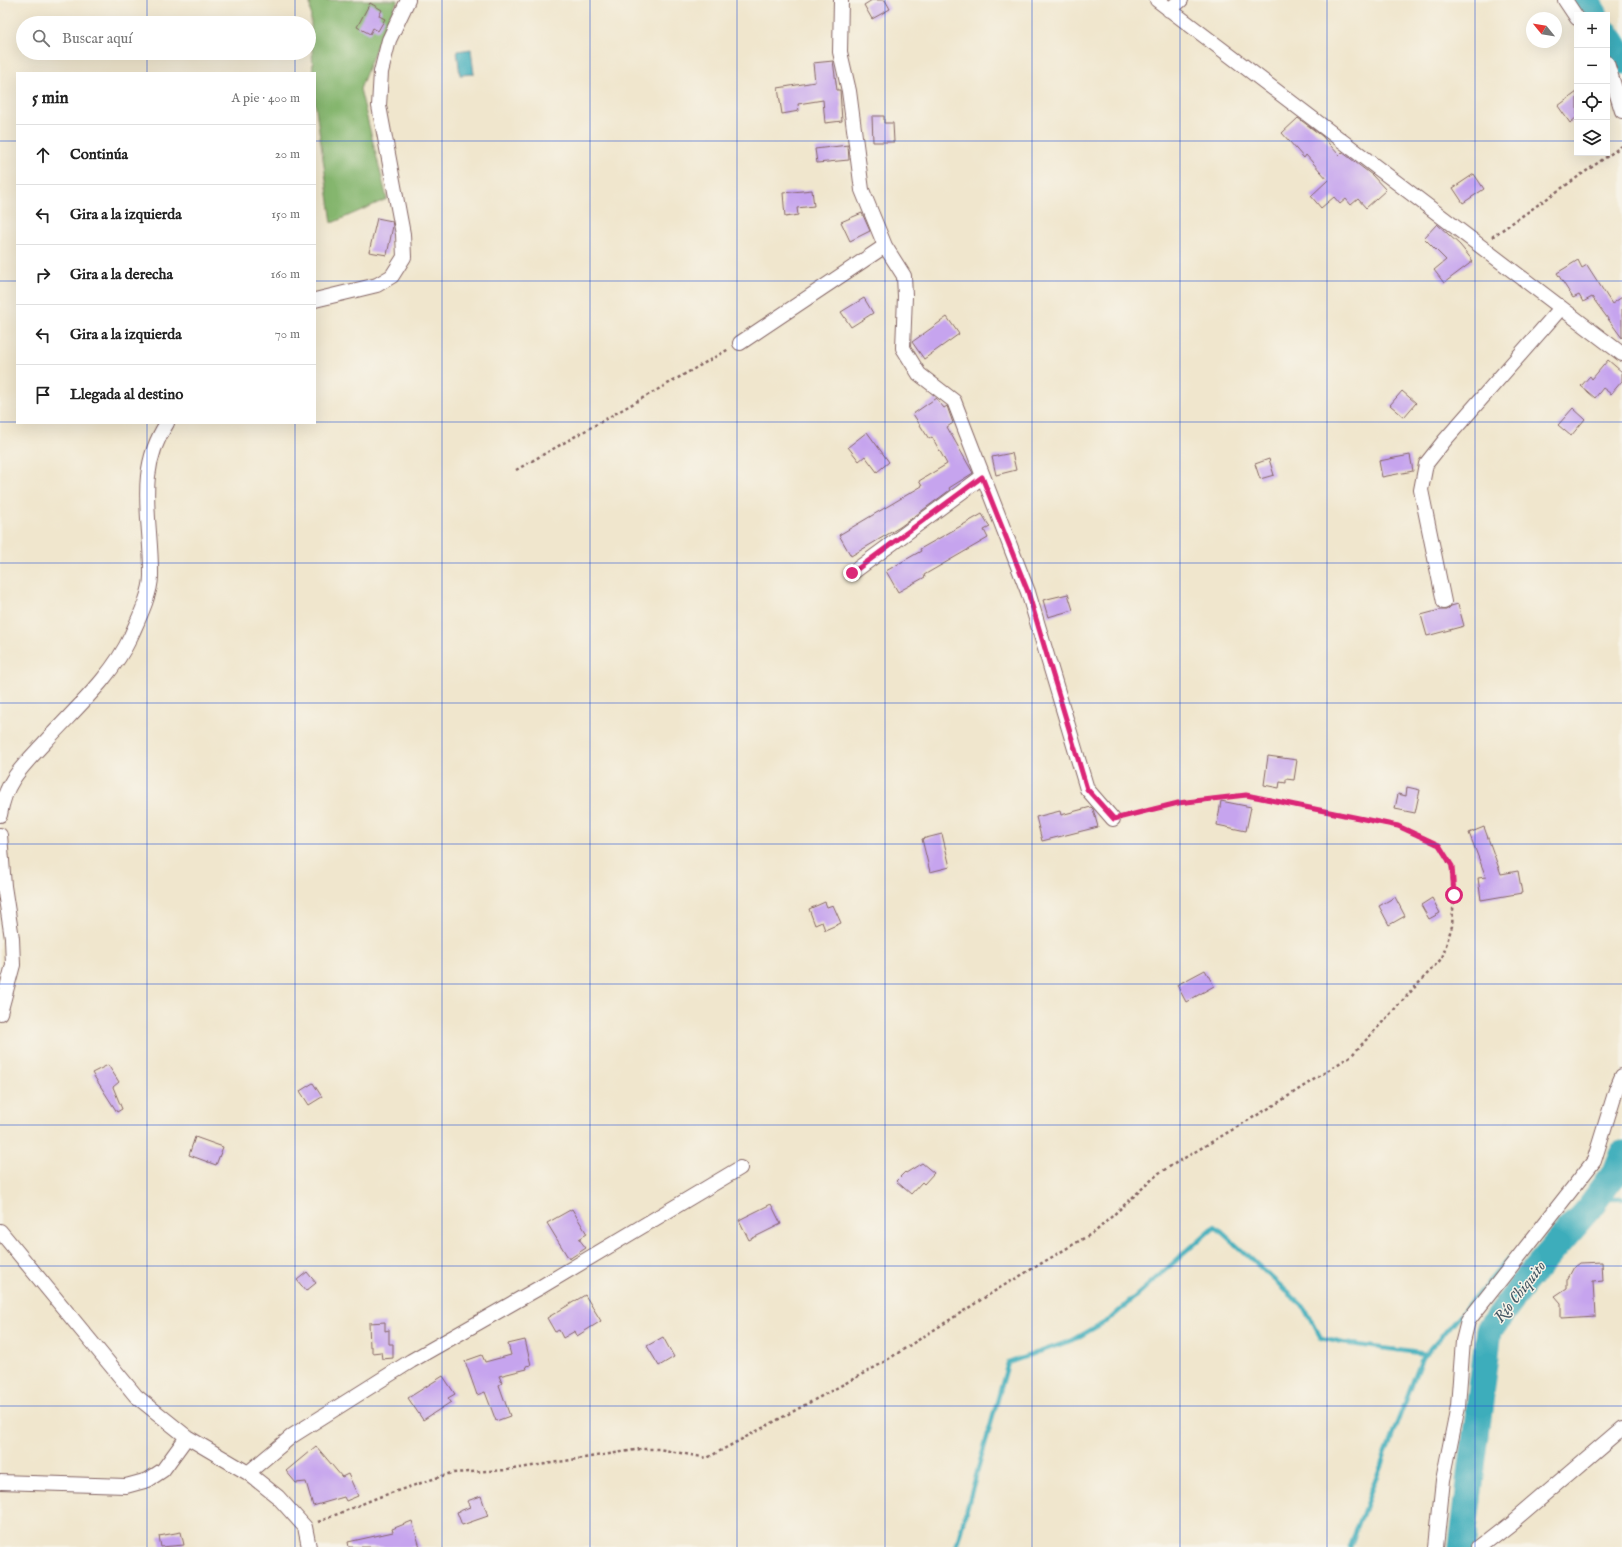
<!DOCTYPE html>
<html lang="es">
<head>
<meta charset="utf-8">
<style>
	:root { --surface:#fff; --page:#f6f6f6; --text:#222; --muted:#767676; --line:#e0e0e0 }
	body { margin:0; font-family:"IM FELL English",serif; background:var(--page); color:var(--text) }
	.controls { position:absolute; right:12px; top:12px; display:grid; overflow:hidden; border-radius:0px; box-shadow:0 4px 16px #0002 }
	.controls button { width:36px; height:36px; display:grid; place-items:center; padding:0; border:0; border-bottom:1px solid var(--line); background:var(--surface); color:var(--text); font:20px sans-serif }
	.compass { position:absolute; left:1526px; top:12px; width:36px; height:36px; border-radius:50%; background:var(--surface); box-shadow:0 4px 16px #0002; rotate:300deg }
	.stop { position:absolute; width:12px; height:12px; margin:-9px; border:3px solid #db2777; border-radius:50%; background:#fff }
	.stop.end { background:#db2777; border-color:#fff; box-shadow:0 1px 4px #0008 }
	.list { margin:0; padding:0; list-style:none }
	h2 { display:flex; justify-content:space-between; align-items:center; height:52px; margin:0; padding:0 16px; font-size:17px }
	h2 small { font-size:13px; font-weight:400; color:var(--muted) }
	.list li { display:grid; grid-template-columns:26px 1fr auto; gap:12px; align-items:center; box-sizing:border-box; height:60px; padding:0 16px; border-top:1px solid var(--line) }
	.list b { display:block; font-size:15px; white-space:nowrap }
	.list em { font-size:13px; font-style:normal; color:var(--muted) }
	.icon { flex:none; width:22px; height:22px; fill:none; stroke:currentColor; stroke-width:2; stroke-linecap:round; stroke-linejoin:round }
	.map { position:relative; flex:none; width:1622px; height:1547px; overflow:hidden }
	.search { position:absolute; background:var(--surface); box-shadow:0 4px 16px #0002; left:16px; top:16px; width:300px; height:44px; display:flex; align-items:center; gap:10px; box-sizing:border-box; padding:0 14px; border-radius:22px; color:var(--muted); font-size:15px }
	.panel { position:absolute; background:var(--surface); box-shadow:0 4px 16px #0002; left:16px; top:72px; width:300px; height:352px; border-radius:0px }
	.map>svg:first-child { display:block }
	.forest { fill:#85b66e; stroke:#686a4c }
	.water { fill:#3eadbb; stroke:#446673 }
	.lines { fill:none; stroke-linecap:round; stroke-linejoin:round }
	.stream { stroke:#3eadbb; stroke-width:4.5 }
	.river { stroke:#3eadbb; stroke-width:27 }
	.building { fill:#c6a4ee }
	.minor-casing { stroke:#846564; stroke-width:16 }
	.path { stroke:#846564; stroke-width:2.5; stroke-dasharray:3 3; stroke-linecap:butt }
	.minor { stroke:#fff; stroke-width:14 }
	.route { stroke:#db2777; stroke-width:5 }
	.grid { fill:none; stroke:#1d4ed8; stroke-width:1; stroke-opacity:0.55 }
	.labels { text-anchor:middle; stroke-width:3; stroke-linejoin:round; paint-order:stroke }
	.water-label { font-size:16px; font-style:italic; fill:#455865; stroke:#f7f3e8 }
</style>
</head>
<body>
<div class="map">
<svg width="1622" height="1547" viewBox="0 0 1622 1547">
	<rect width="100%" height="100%" fill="#f7f3e8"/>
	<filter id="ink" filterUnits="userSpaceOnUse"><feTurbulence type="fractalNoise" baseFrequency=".025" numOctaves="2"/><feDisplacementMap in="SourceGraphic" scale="8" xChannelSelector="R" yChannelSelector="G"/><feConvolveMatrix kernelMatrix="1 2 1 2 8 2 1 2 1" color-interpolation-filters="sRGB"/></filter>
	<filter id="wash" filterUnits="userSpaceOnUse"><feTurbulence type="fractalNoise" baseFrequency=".012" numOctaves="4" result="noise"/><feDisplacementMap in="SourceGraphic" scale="16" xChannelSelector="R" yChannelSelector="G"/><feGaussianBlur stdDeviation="0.9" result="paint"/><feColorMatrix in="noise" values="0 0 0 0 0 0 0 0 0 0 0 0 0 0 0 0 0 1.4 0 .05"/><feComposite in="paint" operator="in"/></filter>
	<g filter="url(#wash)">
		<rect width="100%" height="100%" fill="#f0e6cd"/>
		<path class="forest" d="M310 0H398L384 27 360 89 387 199 332 223 315 102V73H313Z"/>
		<path class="water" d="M471 49 474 74 460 75 457 51Z"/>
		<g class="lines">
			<path class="stream" d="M1593 1199H1622
				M956 1547 1008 1363 1073 1340 1110 1319 1215 1226 1305 1308 1321 1338 1343 1343 1427 1354
				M1350 1547 1421 1360 1509 1258"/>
			<path class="river" d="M1586 0 1595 15
				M1607 34 1620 55 1622 61
				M1462 1547 1489 1330 1526 1280 1589 1208 1615 1173 1622 1155"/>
		</g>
		<g id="blocks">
			<path class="building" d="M872 0H885L890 9 872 19 864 5Z
				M370 3 382 10 379 16 385 19 378 31 373 28 370 34 357 27Z
				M833 61 837 90H840L842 121 825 123 823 100 798 104 799 111 782 114 778 88 815 82 813 63Z
				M1577 92V117L1570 123 1558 106Z
				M872 116H884V123H893L894 142H873Z
				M1298 118 1322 136 1339 155 1342 152 1372 175 1386 190 1366 208 1358 199 1351 205 1346 199 1340 204 1334 197 1321 208 1311 196 1328 180 1306 155 1304 158 1282 133Z
				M848 145 849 160 817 163 815 149Z
				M1474 174 1484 189 1463 203 1453 188Z
				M812 190 814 206 797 208 798 215 785 217 783 193Z
				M862 213 870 231 850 241 841 222Z
				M377 218 392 221 393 226 387 255 369 252Z
				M1437 224 1460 245 1473 261 1444 283 1434 270 1446 260 1424 238Z
				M1578 260 1582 268 1587 265 1612 304 1622 297V338L1592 297 1583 302 1579 295 1573 298 1557 273Z
				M864 298 873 313 851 327 841 312Z
				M947 317 959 334 924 359 912 342Z
				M1608 360 1622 372V381L1611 394 1603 388 1595 398 1581 386 1590 376 1592 379Z
				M1402 391 1416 403 1404 417 1390 405Z
				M936 398 944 408 947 406 953 423 947 427 973 473 949 488 950 490 900 527 851 556 839 535 922 486 919 481 947 464 932 437 929 439 913 414Z
				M1573 408 1585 419 1571 436 1558 425Z
				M867 432 889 462 877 472 865 456 859 461 848 447Z
				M1012 453 1016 470 996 475 992 457Z
				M1410 455 1413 471 1382 477 1379 461Z
				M1269 459 1274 475 1260 479 1255 464Z
				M982 514 990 527 984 530 988 538 924 575 925 577 898 592 886 571 921 551 920 549Z
				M1068 594 1073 610 1048 617 1043 600Z
				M1458 604 1464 626 1427 636 1421 615 1440 610H1446L1451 606Z
				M1268 756 1297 760 1294 780 1286 779V783L1280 782 1279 788 1264 785Z
				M1407 787 1420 790 1415 813 1395 809 1398 794 1406 796Z
				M1221 801 1251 807 1246 831 1217 825Z
				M1091 807 1093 809 1098 827 1042 841 1036 817 1060 811 1061 815Z
				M1484 827 1501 874 1518 871 1522 893 1481 900 1478 878 1486 877 1469 833Z
				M942 834 950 867 930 872 922 839Z
				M1395 897 1405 916 1389 925 1379 906Z
				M1432 898 1440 913 1429 919 1421 905Z
				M825 902 827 907 833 905 841 923 825 930 822 922 815 925 809 909Z
				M1205 970 1214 986 1186 1002 1177 985Z
				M108 1065 119 1082 113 1087 122 1109 117 1112 92 1073Z
				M313 1083 322 1097 309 1105 300 1091Z
				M195 1137 223 1147 216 1165 189 1155Z
				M922 1163 934 1173 924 1184 922 1182 911 1194 896 1181 905 1172 906 1173Z
				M771 1204 781 1224 749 1240 739 1220Z
				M572 1209 587 1234 579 1239 586 1248 569 1259 547 1223Z
				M1602 1262 1603 1281 1593 1282 1595 1316 1561 1318V1303L1555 1296 1567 1288V1280L1574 1267 1579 1263Z
				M307 1272 316 1283 306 1291 297 1280Z
				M585 1295 601 1321 577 1336 575 1331 563 1338 559 1330 555 1332 547 1318Z
				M385 1322V1331L389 1330V1344H393V1358L382 1359 381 1352 372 1353V1347H370L369 1323Z
				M663 1337 674 1357 659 1366 647 1346Z
				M525 1340 531 1365 526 1366 527 1369 499 1376 502 1383 499 1385 510 1416 496 1421 485 1392 477 1395 465 1361 482 1355 485 1362 511 1355 508 1344Z
				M443 1376 455 1394 448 1398 451 1402 423 1420 408 1398Z
				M316 1446 342 1477 348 1474 358 1496 346 1501 344 1497 313 1506 306 1482 296 1483 286 1471Z
				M481 1496 488 1516 462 1525 457 1512 470 1507 467 1501Z
				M412 1521 420 1547H349L348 1542 393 1532 392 1529Z
				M181 1532 184 1545 161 1547 159 1536Z"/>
		</g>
	</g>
	<g filter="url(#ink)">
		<use href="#blocks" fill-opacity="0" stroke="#846564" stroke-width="1"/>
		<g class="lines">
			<defs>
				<path id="minor" d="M841 0 840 52 849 91 862 190 885 246 904 276 905 296 903 348 919 374 954 401 1028 592 1087 789 1113 819
					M1157 0 1622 354
					M1565 0 1577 18
					M1169 10 1181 0
					M1607 63 1622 111
					M315 300 377 285 392 276 404 257 403 234 379 106 381 72 389 40 408 0
					M740 343 885 246
					M852 573 982 477
					M1444 602 1421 490 1426 464 1445 440 1561 308
					M0 815C5 781 23 766 45 742 75 709 112 677 131 636 138 620 151 594 151 576 152 521 134 473 167 423
					M0 835 4 886 12 938 13 965 0 1013
					M0 1231 136 1396 187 1437 248 1473 278 1497 305 1527 309 1547
					M248 1473 292 1436 411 1361 539 1288 740 1168
					M0 1482 126 1486 148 1480 163 1470 187 1437
					M1436 1547 1443 1480 1458 1406 1463 1341 1468 1321 1594 1161 1616 1090 1622 1076
					M1480 1547 1512 1522 1622 1428"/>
			</defs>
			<use href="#minor" class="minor-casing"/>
			<path class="path" d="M1492 237 1622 146
				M516 470 729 349
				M318 1522 379 1497 451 1473 507 1470 641 1449H659L707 1458 879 1365 998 1289 1096 1231 1159 1173 1276 1104 1352 1055 1442 958 1452 926 1454 895 1451 866 1439 845 1398 826 1246 795 1178 803 1126 816"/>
			<use href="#minor" class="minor"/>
		</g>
	</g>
	<g class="lines" filter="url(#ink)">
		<path class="route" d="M852 573 982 477 1028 592 1087 789 1114 819 1178 803 1246 795 1398 826 1439 845 1452 866 1454 895"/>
	</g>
	<path class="grid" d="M147 0V23M295 0V23M442 0V1547M590 0V1547M737 0V1547M885 0V1547M1032 0V1547M1180 0V1547M1327 0V1547M1475 0V1547M147 53V73M295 53V73M0 141H17M315 141H1577M1607 141H1622M0 281H17M315 281H1622M0 422H17M315 422H1622M147 423V1547M295 423V1547M0 563H1622M0 703H1622M0 844H1622M0 984H1622M0 1125H1622M0 1266H1622M0 1406H1622"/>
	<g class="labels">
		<g class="water-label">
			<text transform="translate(1519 1291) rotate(-52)" y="6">Río Chiquito</text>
		</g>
	</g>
</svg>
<div class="controls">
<button>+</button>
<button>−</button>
<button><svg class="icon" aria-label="locate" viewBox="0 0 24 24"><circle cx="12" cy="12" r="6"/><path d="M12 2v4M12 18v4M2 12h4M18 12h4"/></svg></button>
<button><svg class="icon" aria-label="layers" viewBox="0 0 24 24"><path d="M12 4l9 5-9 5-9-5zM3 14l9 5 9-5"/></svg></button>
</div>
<svg class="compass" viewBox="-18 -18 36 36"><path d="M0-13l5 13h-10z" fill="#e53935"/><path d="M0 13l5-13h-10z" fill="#767676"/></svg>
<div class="stop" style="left:1454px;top:895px"></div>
<div class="stop end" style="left:852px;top:573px"></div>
<div class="search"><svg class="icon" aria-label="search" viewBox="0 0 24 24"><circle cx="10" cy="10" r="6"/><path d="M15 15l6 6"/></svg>Buscar aquí</div>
<section class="panel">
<h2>5 min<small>A pie · 400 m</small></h2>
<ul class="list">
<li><svg class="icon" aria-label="ahead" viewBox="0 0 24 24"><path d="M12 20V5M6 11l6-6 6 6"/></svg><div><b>Continúa</b></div><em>20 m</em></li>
<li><svg class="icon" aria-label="left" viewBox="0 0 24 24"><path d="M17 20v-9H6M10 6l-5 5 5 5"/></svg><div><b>Gira a la izquierda</b></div><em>150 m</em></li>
<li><svg class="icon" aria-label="right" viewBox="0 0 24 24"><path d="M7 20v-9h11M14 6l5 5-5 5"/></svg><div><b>Gira a la derecha</b></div><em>160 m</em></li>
<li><svg class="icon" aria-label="left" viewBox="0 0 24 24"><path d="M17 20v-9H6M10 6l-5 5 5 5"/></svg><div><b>Gira a la izquierda</b></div><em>70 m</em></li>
<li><svg class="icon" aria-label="arrive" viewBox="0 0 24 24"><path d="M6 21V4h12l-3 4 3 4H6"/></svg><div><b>Llegada al destino</b></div></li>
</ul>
</section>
</div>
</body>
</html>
